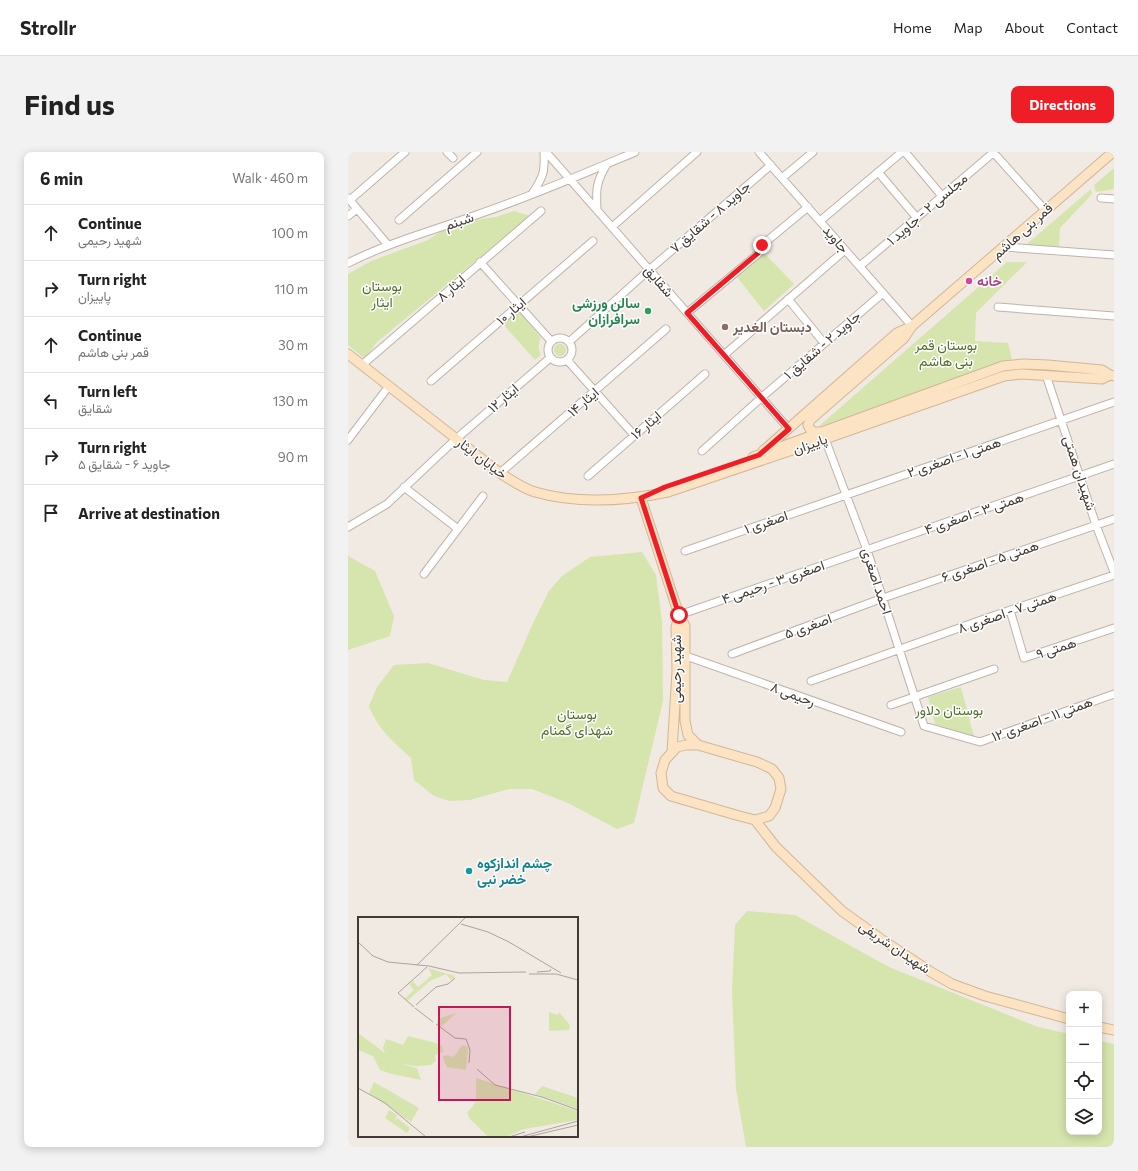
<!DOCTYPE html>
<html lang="en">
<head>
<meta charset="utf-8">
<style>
	:root { --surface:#fff; --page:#f2f2f2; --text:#222; --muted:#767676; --line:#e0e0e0; --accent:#ef1d26 }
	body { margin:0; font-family:Commissioner,Vazirmatn,sans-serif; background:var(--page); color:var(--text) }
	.controls { position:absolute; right:12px; bottom:12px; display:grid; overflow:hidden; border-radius:8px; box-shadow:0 2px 10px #0003 }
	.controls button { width:36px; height:36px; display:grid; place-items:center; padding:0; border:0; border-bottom:1px solid var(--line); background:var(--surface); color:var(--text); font:20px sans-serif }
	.stop { position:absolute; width:12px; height:12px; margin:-9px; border:3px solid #ef1d26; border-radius:50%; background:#fff }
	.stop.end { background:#ef1d26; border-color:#fff; box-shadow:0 1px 4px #0008 }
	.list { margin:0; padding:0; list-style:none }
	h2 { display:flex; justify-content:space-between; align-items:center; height:52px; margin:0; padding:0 16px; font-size:17px }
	h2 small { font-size:13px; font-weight:400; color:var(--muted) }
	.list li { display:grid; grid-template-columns:26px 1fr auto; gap:12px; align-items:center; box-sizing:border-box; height:56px; padding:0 16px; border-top:1px solid var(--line) }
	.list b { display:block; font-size:15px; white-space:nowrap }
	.list p { margin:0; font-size:13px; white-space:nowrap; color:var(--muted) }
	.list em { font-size:13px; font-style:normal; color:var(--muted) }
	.icon { flex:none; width:22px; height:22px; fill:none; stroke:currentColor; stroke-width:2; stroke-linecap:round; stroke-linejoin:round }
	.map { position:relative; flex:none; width:766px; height:995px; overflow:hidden; border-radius:8px }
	header { display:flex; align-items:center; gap:24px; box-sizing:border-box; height:56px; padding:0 20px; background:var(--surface); border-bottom:1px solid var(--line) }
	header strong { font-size:19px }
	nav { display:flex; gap:22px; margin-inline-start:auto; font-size:14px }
	.intro { display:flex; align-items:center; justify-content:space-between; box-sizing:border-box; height:96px; padding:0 24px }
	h1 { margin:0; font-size:28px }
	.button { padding:10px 18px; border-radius:8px; background:var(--accent); color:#fff; font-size:14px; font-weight:700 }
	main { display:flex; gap:24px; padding:0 24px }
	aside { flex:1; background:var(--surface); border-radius:8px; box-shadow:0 2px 10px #0003 }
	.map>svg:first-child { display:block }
	.green { fill:#d6e4ae }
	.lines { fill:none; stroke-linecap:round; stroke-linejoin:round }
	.street-casing { stroke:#beb3aa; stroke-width:9 }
	.secondary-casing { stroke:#d2b797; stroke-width:11 }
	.street { stroke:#fff; stroke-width:7 }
	.secondary { stroke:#fbe3c3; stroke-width:9 }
	.route { stroke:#ef1d26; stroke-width:5 }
	.hotel-dot { fill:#d1479c; stroke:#fff; stroke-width:1.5 }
	.leisure-dot { fill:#2e9e5b; stroke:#fff; stroke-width:1.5 }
	.education-dot { fill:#8d6e63; stroke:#fff; stroke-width:1.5 }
	.culture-dot { fill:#0f9aa8; stroke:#fff; stroke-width:1.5 }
	.labels { text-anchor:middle; stroke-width:3; stroke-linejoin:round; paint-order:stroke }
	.street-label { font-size:14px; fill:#423a34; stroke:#fff }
	.hotel-label { font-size:14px; font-weight:bold; fill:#b23c85; stroke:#fff; text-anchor:start }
	.park-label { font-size:14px; fill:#53702b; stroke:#fff }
	.leisure-label { font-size:14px; font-weight:bold; fill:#27864d; stroke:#fff; text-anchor:end }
	.education-label { font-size:14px; font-weight:bold; fill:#785e54; stroke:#fff; text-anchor:start }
	.culture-label { font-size:14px; font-weight:bold; fill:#0d838f; stroke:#fff; text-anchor:start }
	.inset-road { fill:none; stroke:#aba49d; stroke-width:1 }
	.view { fill:#c2185b; fill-opacity:0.15; stroke:#c2185b; stroke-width:2 }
	.inset-edge { fill:none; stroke:#423a34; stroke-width:2 }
</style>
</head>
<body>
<header>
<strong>Strollr</strong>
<nav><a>Home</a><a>Map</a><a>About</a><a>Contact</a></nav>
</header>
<div class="intro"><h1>Find us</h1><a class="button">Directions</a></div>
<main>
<aside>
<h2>6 min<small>Walk · 460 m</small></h2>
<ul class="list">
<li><svg class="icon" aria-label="ahead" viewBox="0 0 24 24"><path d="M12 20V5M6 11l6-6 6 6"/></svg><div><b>Continue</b><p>شهید رحیمی</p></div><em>100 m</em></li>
<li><svg class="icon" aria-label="right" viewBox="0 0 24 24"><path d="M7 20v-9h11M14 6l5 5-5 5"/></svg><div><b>Turn right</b><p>پاییزان</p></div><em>110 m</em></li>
<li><svg class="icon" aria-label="ahead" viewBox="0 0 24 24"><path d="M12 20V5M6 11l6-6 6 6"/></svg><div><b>Continue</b><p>قمر بنی هاشم</p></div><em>30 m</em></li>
<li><svg class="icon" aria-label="left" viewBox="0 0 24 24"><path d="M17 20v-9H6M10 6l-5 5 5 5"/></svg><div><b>Turn left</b><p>شقایق</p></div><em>130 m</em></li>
<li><svg class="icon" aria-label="right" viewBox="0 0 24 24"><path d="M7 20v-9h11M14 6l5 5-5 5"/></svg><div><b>Turn right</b><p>جاوید ۶ - شقایق ۵</p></div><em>90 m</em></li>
<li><svg class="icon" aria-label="arrive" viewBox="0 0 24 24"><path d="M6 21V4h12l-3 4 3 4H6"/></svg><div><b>Arrive at destination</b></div></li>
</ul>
</aside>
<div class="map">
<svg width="766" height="995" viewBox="0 0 766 995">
	<rect width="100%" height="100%" fill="#f1eae3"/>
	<path class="green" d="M766 16V37L748 40 746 33Z
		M743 37 744 42 712 76 711 97 679 92Z
		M166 59 182 64 29 190 17 207 0 193V122L23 109 80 88 106 71 148 65Z
		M417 102 446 132 416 159 389 125Z
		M659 110H679L628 161 627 189 660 191 664 207 470 275Z
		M172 159 193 186C190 191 190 197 193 203L187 208 155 172Z
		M206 198a6 6 0 1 1 12 0a6 6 0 1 1-12 0Z
		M294 400 308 423 314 470 315 549 286 671 269 677 220 651 184 637H161L122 648 101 649 86 644 66 628 63 606C44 588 31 579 21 554L29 535 46 513 80 511 136 528 159 530 186 469 201 439 214 424 242 405Z
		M0 404 27 419 46 464 42 484 0 498Z
		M613 535 626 585 587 572 580 545Z
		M399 759 447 763 541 815 690 875 721 882V980H751V889L766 892V995H398L388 937 384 839 387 773Z"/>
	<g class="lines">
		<defs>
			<path id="street" d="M99 0 105 6
				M198 0 441 277
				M411 0 564 174
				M557 0 594 44
				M645 0 697 58
				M530 20 569 66
				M434 26 465 0
				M184 42C195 25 197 21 196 0
				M0 46 40 93
				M753 46 766 47
				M2 48 57 0
				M249 58C248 37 248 30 259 12
				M0 64 9 57
				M51 68 129 0
				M472 69 554 0
				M264 75 349 0
				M656 95 766 103
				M132 110 203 189
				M0 111C42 90 87 78 131 62 184 44 235 22 287 0
				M512 114 646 0
				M440 147 476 191
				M650 155 766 164
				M339 161 411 101 414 93 460 55
				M200 198a12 12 0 1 1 24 0a12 12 0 1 1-24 0Z
				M221 190 301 118 423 13
				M376 203 497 98
				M219 208 286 283
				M14 213 193 59
				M698 223 748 373 766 420
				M83 229 245 89
				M477 287 519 398 576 574 632 590 766 542
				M0 288 41 234
				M354 299 413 246 535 141
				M152 321 318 177
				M240 324 357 222
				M56 335 110 377
				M0 375 39 352 108 287 202 206
				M337 399 766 250
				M76 422 135 344
				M662 458 676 506 766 476
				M331 463 766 312
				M384 502 535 446 766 367
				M338 504 553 580
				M463 529 639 466 766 423
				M543 553 646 517"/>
			<path id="secondary" d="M0 202 152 321C163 328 174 336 187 340 229 352 277 349 320 340L477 287 656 224 673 222 754 227 762 223 766 224
				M473 280H466L462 277 460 273 462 268 556 186 564 174
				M415 299 549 181 564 174 765 0
				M405 305 655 214 676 212 700 213 754 218 762 223
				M293 346 331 463 337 474V569L340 583 350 593
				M338 593H350L409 610 424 617 431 626 433 637 427 656 421 664 407 668 388 663 323 644 315 636 313 621 317 608 329 595Z
				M324 600 329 519 328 475 331 463
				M407 668 428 695 494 759 533 787 583 820 604 832 637 844 721 867
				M751 875 766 878"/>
		</defs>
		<use href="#street" class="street-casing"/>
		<use href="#secondary" class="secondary-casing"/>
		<use href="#street" class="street"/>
		<use href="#secondary" class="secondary"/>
	</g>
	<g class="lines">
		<path class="route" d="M331 463 293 346 317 335 411 303 441 277 339 161 410 101 414 93"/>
	</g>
	<circle class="hotel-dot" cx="621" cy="129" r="4"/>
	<circle class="leisure-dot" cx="300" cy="159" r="4"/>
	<circle class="education-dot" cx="377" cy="175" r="4"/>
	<circle class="culture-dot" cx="121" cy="719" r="4"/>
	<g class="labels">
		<g class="street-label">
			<text transform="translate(579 57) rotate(-41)" y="5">مجلسی ۲ - جاوید ۱</text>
			<text transform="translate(362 65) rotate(-41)" y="5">جاوید ۸ - شقایق ۷</text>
			<text transform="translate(111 69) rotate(-19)" y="5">شبنم</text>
			<text transform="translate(674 79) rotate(-42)" y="5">قمر بنی هاشم</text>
			<text transform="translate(488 87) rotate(49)" y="5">جاوید</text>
			<text transform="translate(311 129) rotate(49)" y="5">شقایق</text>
			<text transform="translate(103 136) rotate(-41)" y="5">ایثار ۸</text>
			<text transform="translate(163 159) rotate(-41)" y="5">ایثار ۱۰</text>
			<text transform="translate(474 193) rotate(-41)" y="5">جاوید ۲ - شقایق ۱</text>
			<text transform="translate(155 246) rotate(-41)" y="5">ایثار ۱۲</text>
			<text transform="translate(235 250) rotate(-41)" y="5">ایثار ۱۴</text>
			<text transform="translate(298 273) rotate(-41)" y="5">ایثار ۱۶</text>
			<text transform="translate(462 292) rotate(-19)" y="5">پاییزان</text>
			<text transform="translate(606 305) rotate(-19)" y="5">همتی ۱ - اصغری ۲</text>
			<text transform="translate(134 306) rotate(37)" y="5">خیابان ایثار</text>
			<text transform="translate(732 321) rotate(72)" y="5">شهیدان همتی</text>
			<text transform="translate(626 361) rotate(-19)" y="5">همتی ۳ - اصغری ۴</text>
			<text transform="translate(418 370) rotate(-19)" y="5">اصغری ۱</text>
			<text transform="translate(642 409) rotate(-19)" y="5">همتی ۵ - اصغری ۶</text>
			<text transform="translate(529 429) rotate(72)" y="5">احمد اصغری</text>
			<text transform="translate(425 430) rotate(-19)" y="5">اصغری ۳ - رحیمی ۴</text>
			<text transform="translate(659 460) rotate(-19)" y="5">همتی ۷ - اصغری ۸</text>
			<text transform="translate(460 474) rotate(-20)" y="5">اصغری ۵</text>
			<text transform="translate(708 496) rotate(-18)" y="5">همتی ۹</text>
			<text transform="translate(328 517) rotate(-90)" y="5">شهید رحیمی</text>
			<text transform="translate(445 542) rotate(20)" y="5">رحیمی ۸</text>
			<text transform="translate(694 567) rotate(-20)" y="5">همتی ۱۱ - اصغری ۱۲</text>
			<text transform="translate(547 795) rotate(34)" y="5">شهیدان شریفی</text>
		</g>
		<g class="hotel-label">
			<text x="629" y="134">خانه</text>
		</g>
		<g class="park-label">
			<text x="34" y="139">بوستان<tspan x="34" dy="16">ایثار</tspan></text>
			<text x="598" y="198">بوستان قمر<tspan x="598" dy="16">بنی هاشم</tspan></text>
			<text x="601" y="563">بوستان دلاور</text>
			<text x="229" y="567">بوستان<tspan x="229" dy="16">شهدای گمنام</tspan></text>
		</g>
		<g class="leisure-label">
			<text x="292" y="156">سالن ورزشی<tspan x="292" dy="16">سرافرازان</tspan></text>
		</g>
		<g class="education-label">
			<text x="385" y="180">دبستان الغدیر</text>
		</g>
		<g class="culture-label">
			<text x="129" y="716">چشم اندازکوه<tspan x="129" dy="16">خضر نبی</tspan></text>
		</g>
	</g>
	<g transform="translate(10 765)">
		<rect width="220" height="220" fill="#f1eae3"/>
		<path d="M70 51 97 59 93 63 88 57 72 64 50 83 46 82 56 73 51 67 55 64 60 70 74 58ZM191 95 200 98 201 95 212 108 211 113 191 114ZM98 96 83 110 79 107 80 102ZM0 116 27 136 25 131 28 122 45 128 50 119 78 126 84 129 85 135 77 138 78 144 73 148 58 149 43 147 59 151 63 163 34 157 22 153 15 139 0 133ZM104 128 110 130 108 153 89 150 84 140 88 138 96 140ZM118 161 220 194V203L166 212 147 220H130L112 202 109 196 118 185ZM16 165 61 191 53 205 11 176ZM184 169 220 181V192L177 177ZM31 193 39 198 36 204 39 201 52 211 49 216 27 201Z" fill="#d6e4ae"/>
		<path class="inset-road" d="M103 7 130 15 151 25 203 56M0 25 15 39 30 45 71 49 101 56 168 55M59 48 108 0M179 55 192 54 193 52M171 57H198L220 63M58 88 78 70 90 67 97 61M56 90 40 76 69 50M57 91 75 105M78 107 97 121 108 122 112 133 111 146M119 152 137 168 184 180 220 193M0 171 27 186 68 220M151 220 167 215M162 220 220 204M169 220 220 208"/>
		<path class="view" d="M81 90H152V183H81Z"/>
		<rect width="220" height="220" class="inset-edge"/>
	</g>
</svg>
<div class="controls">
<button>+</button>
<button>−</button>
<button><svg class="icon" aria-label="locate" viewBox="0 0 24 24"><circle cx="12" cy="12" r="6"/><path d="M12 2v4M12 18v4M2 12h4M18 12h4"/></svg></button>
<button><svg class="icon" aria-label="layers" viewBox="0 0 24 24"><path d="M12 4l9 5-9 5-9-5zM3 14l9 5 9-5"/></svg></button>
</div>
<div class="stop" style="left:331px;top:463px"></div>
<div class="stop end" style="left:414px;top:93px"></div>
</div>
</main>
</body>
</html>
